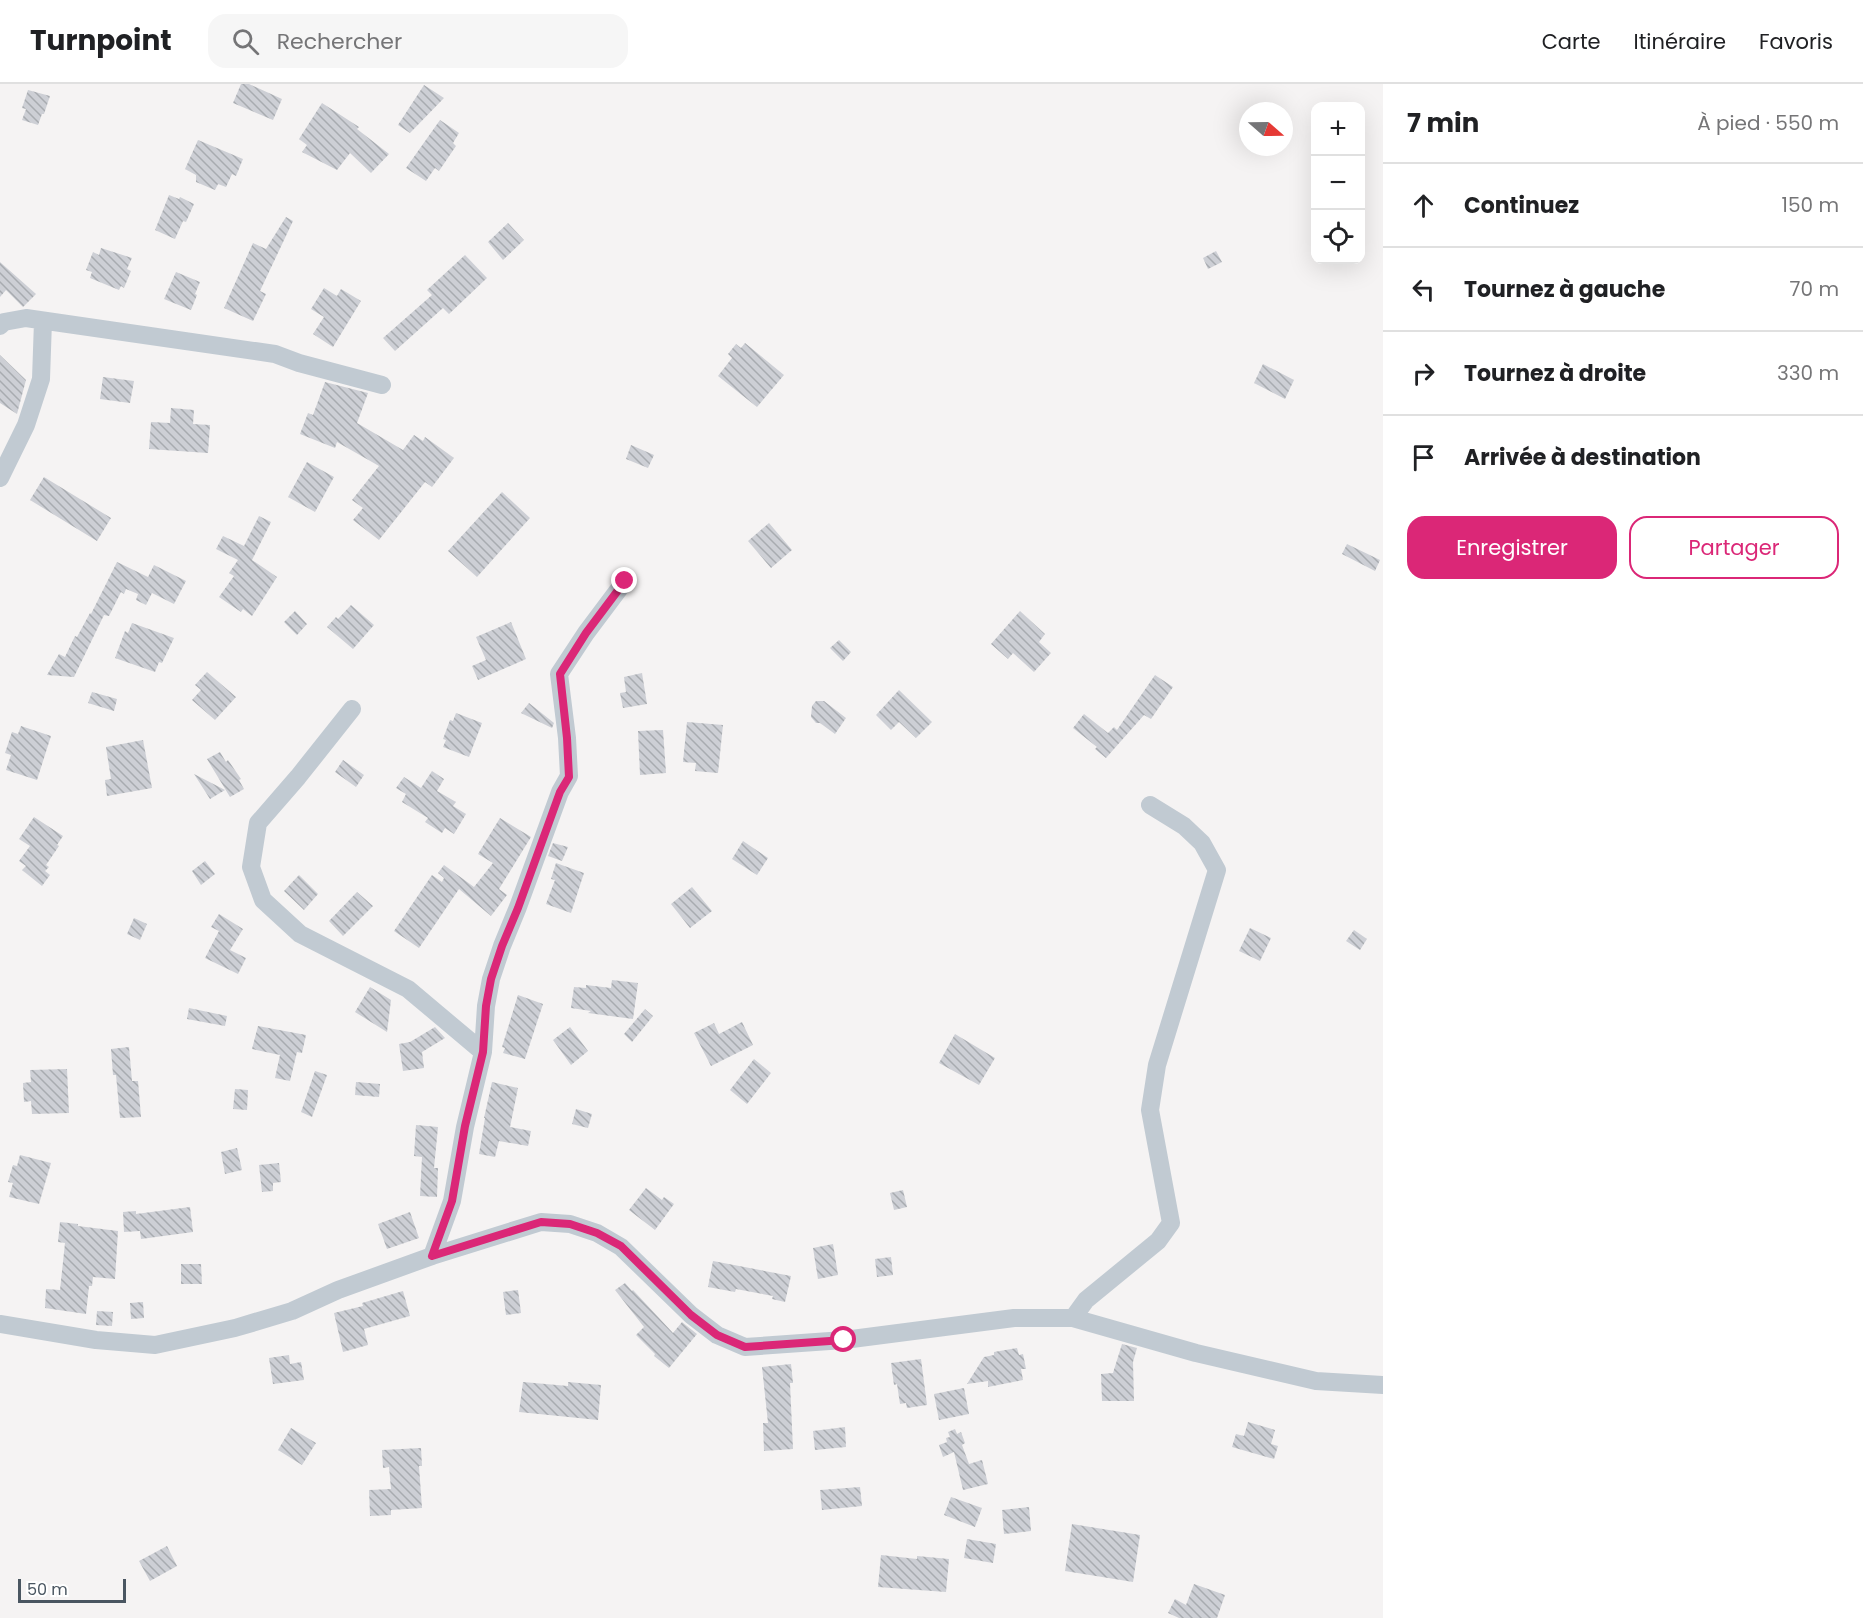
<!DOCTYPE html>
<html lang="fr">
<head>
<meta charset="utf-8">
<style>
	:root { --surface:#fff; --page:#f6f6f6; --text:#202124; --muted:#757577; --line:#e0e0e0; --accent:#db2777 }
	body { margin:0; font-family:Poppins,sans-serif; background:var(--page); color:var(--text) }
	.controls { position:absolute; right:18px; top:18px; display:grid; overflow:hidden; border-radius:12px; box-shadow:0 6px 24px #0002 }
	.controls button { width:54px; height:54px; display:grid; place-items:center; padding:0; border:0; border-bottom:2px solid var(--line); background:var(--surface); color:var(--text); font:30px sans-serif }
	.compass { position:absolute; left:1239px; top:18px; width:54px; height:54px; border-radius:50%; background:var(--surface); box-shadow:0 6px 24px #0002; rotate:110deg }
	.scale { position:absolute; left:18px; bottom:15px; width:108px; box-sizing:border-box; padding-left:6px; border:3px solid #4a5661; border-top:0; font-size:16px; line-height:21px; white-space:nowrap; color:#4a5661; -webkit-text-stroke:4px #fff; paint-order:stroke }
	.stop { position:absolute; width:18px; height:18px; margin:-14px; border:4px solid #db2777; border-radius:50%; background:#fff }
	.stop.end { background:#db2777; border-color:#fff; box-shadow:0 2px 6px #0008 }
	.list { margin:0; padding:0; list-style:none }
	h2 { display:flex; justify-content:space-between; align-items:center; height:78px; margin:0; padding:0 24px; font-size:26px }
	h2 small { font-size:20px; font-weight:400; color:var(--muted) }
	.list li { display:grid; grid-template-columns:39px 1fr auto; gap:18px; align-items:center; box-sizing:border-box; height:84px; padding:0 24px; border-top:2px solid var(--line) }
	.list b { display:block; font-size:22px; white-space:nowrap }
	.list em { font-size:20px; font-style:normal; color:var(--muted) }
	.actions { display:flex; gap:12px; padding:18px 24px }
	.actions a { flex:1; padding:14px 0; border:2px solid var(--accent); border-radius:18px; text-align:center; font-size:21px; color:var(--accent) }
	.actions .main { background:var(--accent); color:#fff }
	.icon { flex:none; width:33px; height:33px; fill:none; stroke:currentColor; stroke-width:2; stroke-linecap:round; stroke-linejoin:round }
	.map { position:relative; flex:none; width:1383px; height:1534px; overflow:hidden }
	header { display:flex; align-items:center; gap:36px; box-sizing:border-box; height:84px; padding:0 30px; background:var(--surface); border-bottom:2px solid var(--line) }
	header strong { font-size:28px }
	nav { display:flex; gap:33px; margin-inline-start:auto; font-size:21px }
	.search { width:420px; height:54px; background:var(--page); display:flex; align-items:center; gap:15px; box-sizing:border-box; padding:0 21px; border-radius:18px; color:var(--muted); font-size:22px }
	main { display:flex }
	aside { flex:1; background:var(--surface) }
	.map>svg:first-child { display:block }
	.building { fill:url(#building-back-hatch) }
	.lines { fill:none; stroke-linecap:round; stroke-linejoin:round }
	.minor { stroke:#c1cad2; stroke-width:18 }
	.route { stroke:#db2777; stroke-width:8 }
</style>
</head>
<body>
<header>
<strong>Turnpoint</strong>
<div class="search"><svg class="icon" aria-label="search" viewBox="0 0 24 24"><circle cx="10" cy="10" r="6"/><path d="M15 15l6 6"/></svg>Rechercher</div>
<nav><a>Carte</a><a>Itinéraire</a><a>Favoris</a></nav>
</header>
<main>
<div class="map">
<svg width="1383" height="1534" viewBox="0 0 1383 1534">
	<defs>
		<pattern id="building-back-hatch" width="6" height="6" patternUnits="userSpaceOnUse" patternTransform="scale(1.5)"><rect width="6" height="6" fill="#cdcfd5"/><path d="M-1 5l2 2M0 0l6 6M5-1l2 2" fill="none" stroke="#a8abb0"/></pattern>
	</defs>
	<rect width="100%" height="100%" fill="#f5f3f3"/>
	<path class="building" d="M241 0H249L282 15 273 36 233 19Z
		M424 1 444 14 410 49 398 41Z
		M28 6 50 12 44 30H42L38 41 22 36 26 25 22 24Z
		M322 19 359 43 357 45 389 70 371 89 350 69 337 86 302 68 307 61 299 55Z
		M440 36 459 49 453 59 456 62 439 87 435 84 426 97 406 84Z
		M198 56 243 75 236 92 232 90 226 103 218 100 215 106 196 98V91L185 85Z
		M169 111 179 115 180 113 194 120 186 138 183 137 175 155 155 146Z
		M286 133 293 137 260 207 266 210 253 237 224 224 253 159 266 165Z
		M508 139 524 156 503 176 488 158Z
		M101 164 132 174 127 185 131 187 124 204 121 202 119 206 90 194 92 188 86 186 93 168 99 171Z
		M1216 167 1222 178 1208 185 1203 174Z
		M465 171 487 194 449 230 443 224 395 267 383 254 432 211 427 206Z
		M0 178 36 210 23 223 6 206 0 213Z
		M176 188 200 198 195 210 197 211 191 226 164 215Z
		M324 204 337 212 341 205 361 217 333 263 313 250 324 233 311 225Z
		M745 259 784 291 757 323 718 292 732 274 728 270 736 260 741 264Z
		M0 271 26 296 17 330 0 319Z
		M1263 280 1294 296 1285 315 1254 299Z
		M103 293 134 297 130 319 100 315Z
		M325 298 368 309 357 339 403 366 414 351 423 357 425 353 454 374 432 403 425 398 379 456 353 436 363 424 352 416 379 382 337 358 335 364 300 350 308 329 313 331Z
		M171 324 194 326 193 340 210 341 208 369 149 365 151 338 170 339Z
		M631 361 654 371 648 384 626 375Z
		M307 378 334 393 315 428 288 413Z
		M44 393 111 434 97 457 30 416Z
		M502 408 530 434 477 493 448 467Z
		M259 432 271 438 252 476 277 493 252 532 243 525 241 528 219 513 234 492 229 489 238 476 216 465 223 452 244 462Z
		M769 439 792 466 771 484 748 457Z
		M1347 460 1380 476 1375 487 1342 470Z
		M117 478 148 493 154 481 186 497 174 520 152 509 146 521 136 516 138 510 126 505 124 510 121 508 109 532 104 531 74 593 47 591 59 570 65 573 75 552 77 553 90 529 91 530Z
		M351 521 374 541 353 565 327 543 336 533 338 535Z
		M295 527 307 540 297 551 284 538Z
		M1020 527 1045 550 1039 558 1051 569 1034 588 1013 569 1008 575 991 560Z
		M511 538 526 575 478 596 472 582 486 576 476 553Z
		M132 539 174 554 162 579 159 578 155 588 115 574 125 547 128 549Z
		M839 556 851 568 843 577 830 564Z
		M207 588 236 613 215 636 192 616 201 606 195 601Z
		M642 589 647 620 623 624 620 609 626 608 624 593Z
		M1155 591 1173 603 1151 635 1144 631 1106 674 1095 665 1097 663 1073 644 1084 630 1108 649 1114 643 1117 646Z
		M899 606 932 638 916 654 899 638 891 646 876 631Z
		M92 608 117 615 114 627 88 619Z
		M816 617H824L846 634 835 650 820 639H816L811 633 812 622Z
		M529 619 554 639 552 644 521 629Z
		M456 629 482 639 469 673 443 663 446 656 443 655 450 636 453 637Z
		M687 638 723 641 718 689 695 687 696 679 683 678Z
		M21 642 51 652 37 696 6 686 11 671 5 669 12 648 18 650Z
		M663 646 666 689 640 691 638 647Z
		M143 656 152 704 107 712 105 696 111 695 106 663Z
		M220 668 226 678 228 676 241 695 239 696 244 705 230 713 207 675Z
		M343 676 364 691 356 703 335 688Z
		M432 687 444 695 437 707 456 718 453 722 466 730 454 750 445 744 442 749 425 738 428 734 402 718 406 710 396 704 404 693 421 704Z
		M194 690 225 706 210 715Z
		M34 733 63 752 57 761 59 762 46 781 49 783 45 787 50 791 42 802 22 786 26 782 19 777 30 762 19 755Z
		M500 734 531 753 499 805 507 811 491 832 459 805 419 864 394 847 432 791 442 798 444 794 438 789 444 781 474 803 493 779 478 770Z
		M743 757 768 774 757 791 732 775Z
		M553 759 568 763 562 777 548 772Z
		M205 777 215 790 201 801 192 787Z
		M556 779 584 789 571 829 546 820 555 796 551 795Z
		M299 791 318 810 304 826 284 807Z
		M692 803 712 827 690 844 671 820Z
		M357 808 373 822 343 852 329 837Z
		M219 830 243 845 230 866 246 874 238 890 205 874 219 847 211 843Z
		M134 834 147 840 140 856 127 850Z
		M1250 844 1271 854 1260 877 1239 867Z
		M1354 846 1367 855 1360 866 1346 857Z
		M612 896 638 899 633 935 588 929 591 927 571 924 574 903 586 904V901L611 904Z
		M370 903 391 916 387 948 355 928Z
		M518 911 543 920 525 975 503 969 505 964 502 963Z
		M189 924 227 932 225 942 187 935Z
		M645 925 653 932 632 958 624 950Z
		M742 938 753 961 711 982 694 949 714 939 719 950Z
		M258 942 306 951 302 969 297 968 290 997 275 994 280 971 252 965Z
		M435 943 445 954 422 968 424 984 403 987 399 960 410 958Z
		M570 943 588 967 571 981 553 956Z
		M955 950 995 974 979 1001 939 979Z
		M129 963 132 997H138L141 1033 120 1034 116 991H113L111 965Z
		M754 975 771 989 747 1020 730 1006Z
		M67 985 69 1029 32 1030 31 1017 24 1018 23 999 31 998 30 986Z
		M315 987 327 991 312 1033 301 1028Z
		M356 998 380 1000 379 1013 355 1011Z
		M492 998 518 1004 510 1043 531 1047 528 1062 499 1057 495 1073 479 1070 485 1034H484Z
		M235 1005 248 1006 247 1026 233 1025Z
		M576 1025 592 1030 588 1044 572 1040Z
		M416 1041 438 1043 434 1084H438L437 1113 420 1112 422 1073 414 1072Z
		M237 1064 242 1086 225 1090 221 1068Z
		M20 1071 51 1079 39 1120 9 1113 13 1099 8 1098 13 1081 17 1082Z
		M279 1079 281 1098 273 1099V1107L262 1108 259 1081Z
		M646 1104 662 1116 664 1113 674 1120 655 1146 629 1126Z
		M903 1106 907 1123 894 1126 890 1109Z
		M190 1123 193 1148 141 1155 140 1147 124 1148 123 1128 136 1127V1130Z
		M410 1128 419 1154 387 1165 378 1140Z
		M60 1138 78 1140V1142L118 1147 115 1195 93 1193 92 1202H89L86 1230 45 1224 46 1205 60 1206 65 1159 58 1158Z
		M833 1160 838 1191 818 1195 813 1164Z
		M891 1173 893 1191 877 1193 875 1175Z
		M713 1177 791 1192 785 1218 772 1215 773 1212 736 1205 735 1208 708 1203Z
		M181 1180H201L202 1200H181Z
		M625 1199 632 1207 633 1206 673 1249 682 1238 697 1250 669 1284 654 1272 655 1270 636 1251 644 1243 615 1206Z
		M518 1206 521 1229 506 1231 503 1208Z
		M403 1207 410 1232 364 1245 368 1261 343 1268 334 1229 363 1222 362 1219Z
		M143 1218 144 1234 131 1235 130 1219Z
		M97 1227 113 1228 112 1242 96 1241Z
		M1122 1260 1137 1264 1133 1278 1134 1317H1102L1101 1290 1113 1289Z
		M1017 1264 1019 1271 1023 1270 1026 1285H1021L1023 1296 988 1303V1297L967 1300 984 1273 994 1271V1268Z
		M289 1271 290 1280 301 1278 304 1296 273 1300 269 1274Z
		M921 1275 927 1321 907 1324 906 1319 900 1320 897 1300 894 1301 891 1279Z
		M791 1280 793 1299H790L793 1365 764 1367 763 1339H768L762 1283Z
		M523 1298 568 1302V1298L601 1301 598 1336 519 1328Z
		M964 1304 969 1330 939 1336 934 1310Z
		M1248 1338 1275 1346 1271 1360 1278 1362 1274 1375 1232 1363 1236 1350 1244 1352Z
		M845 1343 846 1363 815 1366 813 1347Z
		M291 1344 316 1359 302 1381 278 1366Z
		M955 1345 957 1350 961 1348 965 1359 962 1361 969 1380 982 1376 988 1400 963 1406 954 1368 943 1373 939 1361 947 1358 946 1354 950 1353 948 1348Z
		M421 1364 422 1382H419L422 1424 391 1426V1431L370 1432 369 1406 391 1405 389 1383 383 1384 382 1366Z
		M860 1403 862 1422 822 1426 820 1406Z
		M951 1413 982 1424 975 1443 944 1431Z
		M1029 1423 1031 1447 1004 1450 1002 1426Z
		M1072 1440 1140 1451 1133 1498 1065 1487Z
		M967 1455 996 1460 993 1479 964 1474Z
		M167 1462 177 1482 150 1497 139 1477Z
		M881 1471 917 1475V1472L949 1475 946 1508 878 1503Z
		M1194 1500 1225 1511 1217 1534H1179L1168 1529 1175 1515 1186 1521Z"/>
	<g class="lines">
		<path class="minor" d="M0 242 4 238 26 234 275 270 299 279 382 301
			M0 394 26 341 41 295 43 237
			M352 625 298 693 258 739 251 783 263 816 300 850 408 905 483 968
			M432 1172 452 1117 465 1043 483 968 486 922 491 895 502 862 518 823 560 708 569 692 567 654 559 590 586 549 625 497
			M1073 1234 1086 1216 1158 1157 1171 1139 1150 1026 1157 981 1217 786 1202 759 1184 742 1150 721
			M0 1240 96 1256 155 1261 235 1244 292 1227 338 1206 432 1172 541 1138 570 1140 597 1149 621 1163 691 1231 717 1251 745 1263 844 1256 1014 1234H1073L1196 1269 1316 1297 1383 1301"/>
	</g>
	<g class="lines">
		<path class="route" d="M625 497 586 549 560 590 567 654 569 693 560 708 518 824 502 862 491 895 486 922 483 968 465 1042 452 1117 432 1172 541 1138 570 1140 597 1149 621 1162 691 1231 717 1251 745 1263 844 1256"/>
	</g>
</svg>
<div class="controls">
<button>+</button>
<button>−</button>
<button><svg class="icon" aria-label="locate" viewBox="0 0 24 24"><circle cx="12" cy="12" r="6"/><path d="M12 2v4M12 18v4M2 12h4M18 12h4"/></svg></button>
</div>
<svg class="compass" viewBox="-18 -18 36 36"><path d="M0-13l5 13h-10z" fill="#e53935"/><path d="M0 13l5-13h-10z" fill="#757577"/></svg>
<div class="scale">50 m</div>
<div class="stop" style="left:844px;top:1256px"></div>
<div class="stop end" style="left:625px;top:497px"></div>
</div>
<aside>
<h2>7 min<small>À pied · 550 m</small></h2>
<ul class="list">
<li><svg class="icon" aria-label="ahead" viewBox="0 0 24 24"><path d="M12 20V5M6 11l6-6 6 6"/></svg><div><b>Continuez</b></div><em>150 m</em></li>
<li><svg class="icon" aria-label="left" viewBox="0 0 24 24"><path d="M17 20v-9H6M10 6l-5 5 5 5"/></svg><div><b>Tournez à gauche</b></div><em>70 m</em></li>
<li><svg class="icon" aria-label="right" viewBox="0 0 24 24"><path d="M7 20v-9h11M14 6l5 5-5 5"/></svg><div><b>Tournez à droite</b></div><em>330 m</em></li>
<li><svg class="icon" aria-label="arrive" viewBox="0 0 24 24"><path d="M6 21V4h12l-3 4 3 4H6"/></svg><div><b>Arrivée à destination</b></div></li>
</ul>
<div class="actions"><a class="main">Enregistrer</a><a>Partager</a></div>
</aside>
</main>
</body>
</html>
